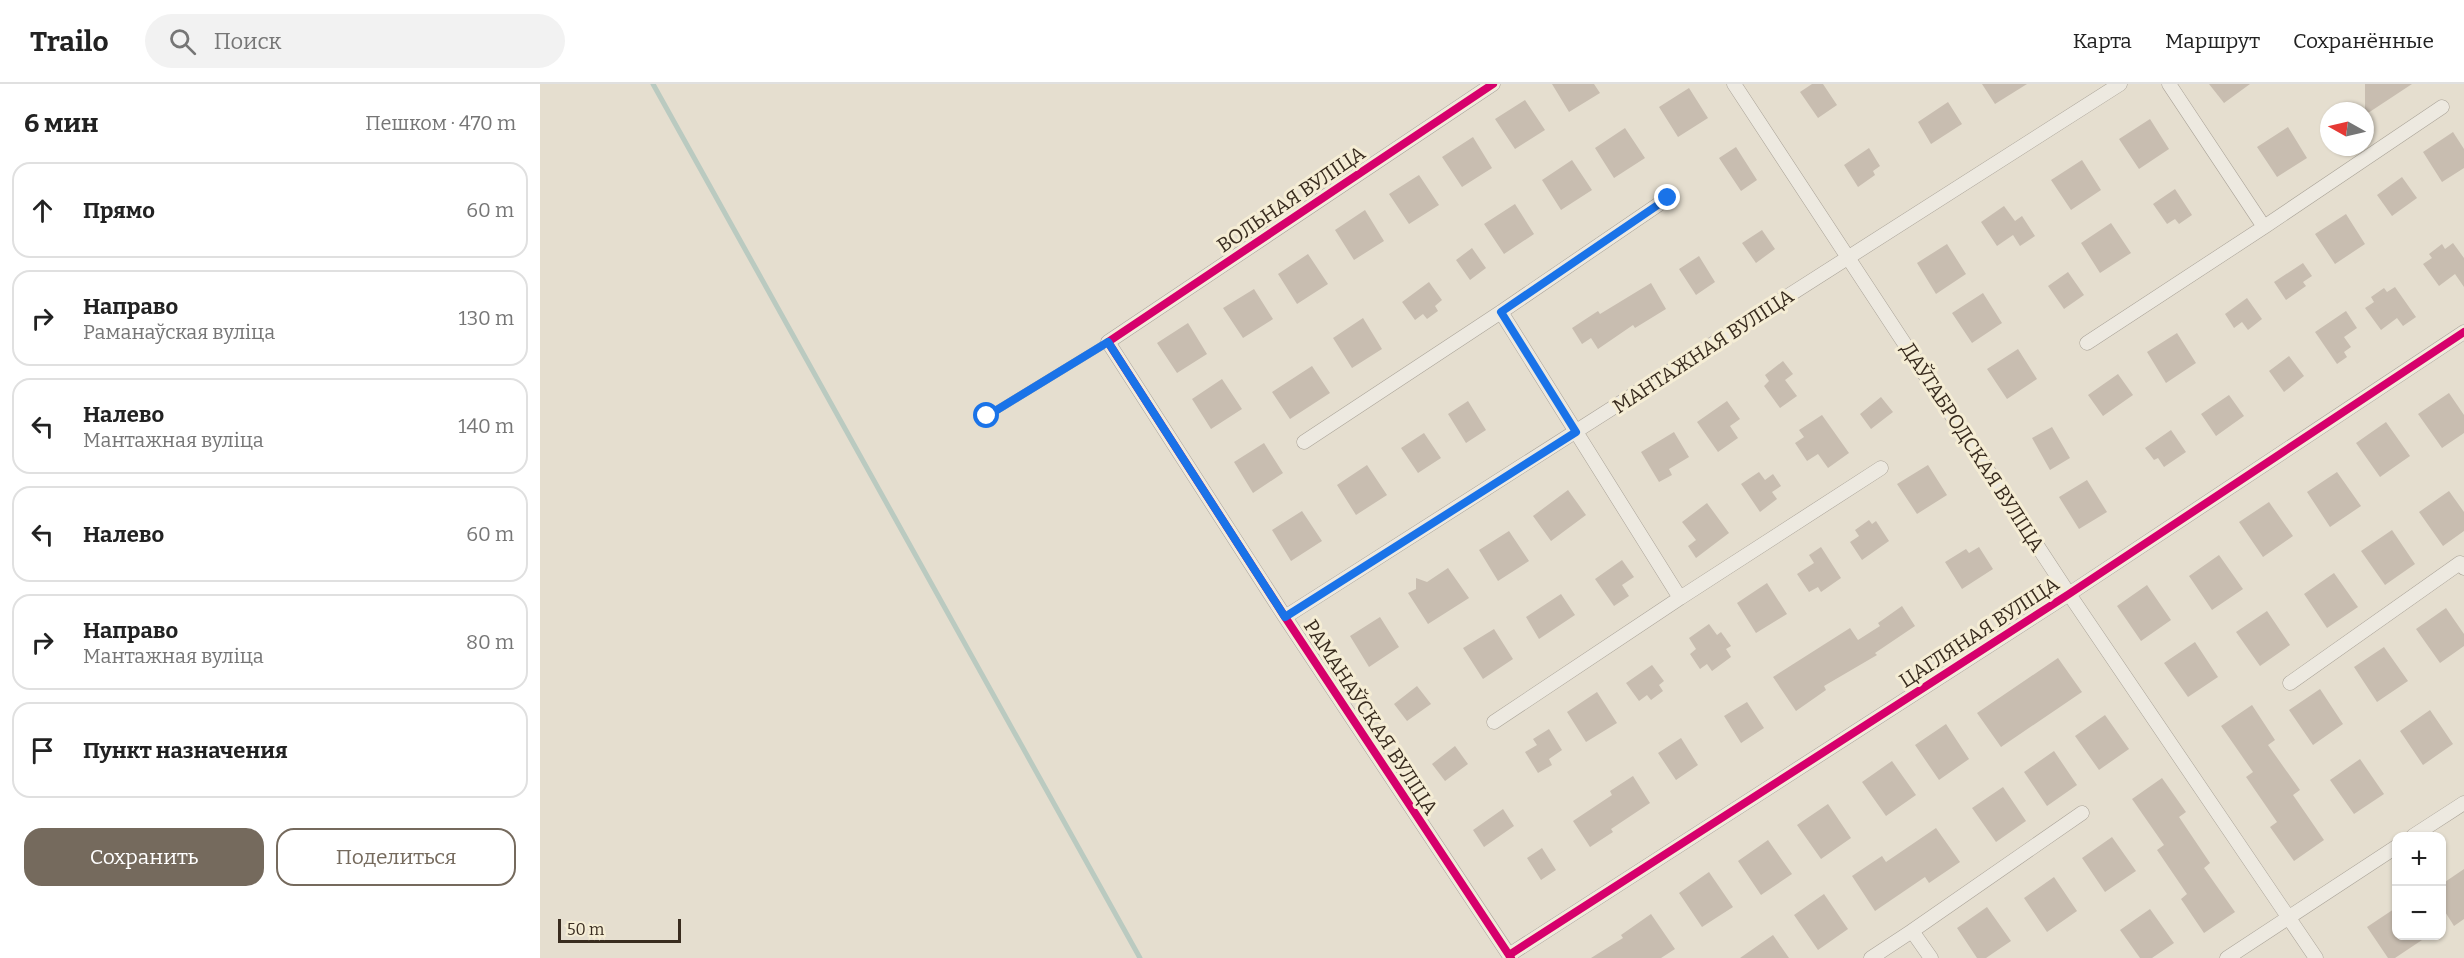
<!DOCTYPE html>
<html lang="ru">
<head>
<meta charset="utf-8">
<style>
	:root { --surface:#fff; --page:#f2f2f2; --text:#222; --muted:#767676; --line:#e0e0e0; --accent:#756a5d }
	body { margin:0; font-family:Bitter,serif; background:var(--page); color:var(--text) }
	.controls { position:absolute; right:18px; bottom:18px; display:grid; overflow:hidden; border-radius:12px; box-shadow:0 2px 4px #0004 }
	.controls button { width:54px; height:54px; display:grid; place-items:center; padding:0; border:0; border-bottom:2px solid var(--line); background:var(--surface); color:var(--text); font:30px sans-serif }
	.compass { position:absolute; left:1780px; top:18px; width:54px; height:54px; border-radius:50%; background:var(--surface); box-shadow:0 2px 4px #0004; rotate:278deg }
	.scale { position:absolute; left:18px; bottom:15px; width:123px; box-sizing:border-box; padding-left:6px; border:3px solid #392c1f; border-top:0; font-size:16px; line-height:21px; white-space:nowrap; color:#392c1f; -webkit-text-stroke:4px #f5edd5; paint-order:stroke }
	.stop { position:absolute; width:18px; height:18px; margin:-14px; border:4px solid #1a73e8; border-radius:50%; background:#fff }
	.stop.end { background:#1a73e8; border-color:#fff; box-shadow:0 2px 6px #0008 }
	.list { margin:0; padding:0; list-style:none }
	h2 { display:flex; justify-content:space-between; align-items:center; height:78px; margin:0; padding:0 24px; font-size:26px }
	h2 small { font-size:20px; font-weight:400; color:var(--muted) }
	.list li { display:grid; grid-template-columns:39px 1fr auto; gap:18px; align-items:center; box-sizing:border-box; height:96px; margin:0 12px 12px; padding:0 12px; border:2px solid var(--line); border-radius:18px }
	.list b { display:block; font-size:22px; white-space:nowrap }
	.list p { margin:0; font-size:20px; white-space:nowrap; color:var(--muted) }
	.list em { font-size:20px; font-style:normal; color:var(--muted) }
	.actions { display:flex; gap:12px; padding:18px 24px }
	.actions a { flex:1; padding:14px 0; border:2px solid var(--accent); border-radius:18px; text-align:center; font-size:21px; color:var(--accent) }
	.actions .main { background:var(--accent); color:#fff }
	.icon { flex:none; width:33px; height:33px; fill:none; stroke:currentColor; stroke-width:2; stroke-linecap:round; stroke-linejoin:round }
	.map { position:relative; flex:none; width:1924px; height:874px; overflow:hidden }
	header { display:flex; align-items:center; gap:36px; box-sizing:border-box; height:84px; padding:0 30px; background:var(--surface); border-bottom:2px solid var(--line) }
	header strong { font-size:28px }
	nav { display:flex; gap:33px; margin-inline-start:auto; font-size:21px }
	.search { width:420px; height:54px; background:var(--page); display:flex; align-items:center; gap:15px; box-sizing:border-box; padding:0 21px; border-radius:33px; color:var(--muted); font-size:22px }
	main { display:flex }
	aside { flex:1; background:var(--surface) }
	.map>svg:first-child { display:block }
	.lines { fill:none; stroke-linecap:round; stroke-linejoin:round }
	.stream { stroke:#bacac0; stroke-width:5 }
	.building { fill:#c8bdb0 }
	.lane-casing { stroke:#aaa398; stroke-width:8 }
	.street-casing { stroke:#aaa398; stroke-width:15 }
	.lane { stroke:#ede9e0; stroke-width:7 }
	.street { stroke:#ede9e0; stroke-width:14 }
	.cycleway-casing { stroke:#f5edd5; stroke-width:11 }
	.cycleway { stroke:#d6006c; stroke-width:8 }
	.route { stroke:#1a73e8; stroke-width:8 }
	.labels { text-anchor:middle; stroke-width:6; stroke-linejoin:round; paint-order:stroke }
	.street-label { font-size:20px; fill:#392c1f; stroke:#f5edd5 }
</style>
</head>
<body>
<header>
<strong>Trailo</strong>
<div class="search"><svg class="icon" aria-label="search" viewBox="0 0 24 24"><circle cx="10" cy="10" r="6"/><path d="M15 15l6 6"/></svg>Поиск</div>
<nav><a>Карта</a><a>Маршрут</a><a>Сохранённые</a></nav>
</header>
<main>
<aside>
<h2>6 мин<small>Пешком · 470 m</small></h2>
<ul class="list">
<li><svg class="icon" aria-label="ahead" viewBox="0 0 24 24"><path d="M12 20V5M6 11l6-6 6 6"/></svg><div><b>Прямо</b></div><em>60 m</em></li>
<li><svg class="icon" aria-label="right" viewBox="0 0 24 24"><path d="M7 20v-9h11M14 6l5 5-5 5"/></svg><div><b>Направо</b><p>Раманаўская вуліца</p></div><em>130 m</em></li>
<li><svg class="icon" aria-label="left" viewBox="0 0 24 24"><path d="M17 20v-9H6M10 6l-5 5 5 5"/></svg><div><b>Налево</b><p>Мантажная вуліца</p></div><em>140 m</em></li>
<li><svg class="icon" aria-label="left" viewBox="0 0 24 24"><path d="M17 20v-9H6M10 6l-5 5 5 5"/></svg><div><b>Налево</b></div><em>60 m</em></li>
<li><svg class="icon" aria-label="right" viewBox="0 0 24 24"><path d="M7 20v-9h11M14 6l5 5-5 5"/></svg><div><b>Направо</b><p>Мантажная вуліца</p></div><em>80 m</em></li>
<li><svg class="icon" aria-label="arrive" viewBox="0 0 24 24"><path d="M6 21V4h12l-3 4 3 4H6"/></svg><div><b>Пункт назначения</b></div></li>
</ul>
<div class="actions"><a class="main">Сохранить</a><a>Поделиться</a></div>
</aside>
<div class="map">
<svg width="1924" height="874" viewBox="0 0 1924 874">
	<rect width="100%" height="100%" fill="#e5decf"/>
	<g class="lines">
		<path class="stream" d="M113 0 600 874"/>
	</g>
	<path class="building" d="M1012 0H1054L1060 9 1029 28Z
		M1272 0H1283L1297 21 1278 34 1260 8Z
		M1442 0H1487L1455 20Z
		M1669 0H1710L1684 19Z
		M1825 0H1872L1825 31Z
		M1149 4 1168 34 1138 53 1119 23Z
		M985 16 1005 46 975 65 955 35Z
		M1408 18 1422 40 1391 60 1378 38Z
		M1610 35 1629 65 1599 85 1579 55Z
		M1748 43 1767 74 1737 93 1717 63Z
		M1085 44 1105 74 1074 94 1055 64Z
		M1913 48 1924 65V84L1902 98 1883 68Z
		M933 53 952 84 922 103 902 73Z
		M1196 63 1217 96 1201 107 1179 74Z
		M1329 64 1340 82 1333 87 1335 91 1318 103 1304 81Z
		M1032 76 1052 106 1021 126 1002 96Z
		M1542 76 1561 106 1531 126 1511 96Z
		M879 91 899 121 869 140 849 110Z
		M1862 93 1877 114 1852 132 1837 111Z
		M1635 105 1652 131 1639 140 1635 135 1627 140 1613 120Z
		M975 120 994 150 964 170 944 140Z
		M1464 122 1475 137 1482 132 1495 152 1480 162 1473 151 1457 162 1441 138Z
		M825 126 844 157 814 176 795 146Z
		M1806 130 1825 160 1795 180 1775 150Z
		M1571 139 1591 169 1560 189 1541 159Z
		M1222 146 1235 165 1216 179 1202 159Z
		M1913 159 1924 174V203L1915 190 1899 202 1883 180 1892 174 1889 170 1902 160 1905 165Z
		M1407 160 1426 190 1396 210 1377 179Z
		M932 164 946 184 930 196 916 176Z
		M768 170 788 200 757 220 738 190Z
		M1159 172 1175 198 1156 211 1139 185Z
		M1763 179 1772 192 1763 198 1766 202 1746 216 1734 198Z
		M1528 188 1544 211 1524 225 1508 202Z
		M889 198 902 216 895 222 898 227 887 235 883 230 875 236 862 218Z
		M1111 199 1126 225 1095 244 1093 241 1058 265 1051 254 1042 260 1032 244 1058 227 1060 230Z
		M1855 203 1876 233 1863 242 1857 234 1841 246 1825 224 1834 218 1831 213 1844 204 1847 208Z
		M714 205 733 235 703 254 683 224Z
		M1443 209 1462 239 1432 259 1412 229Z
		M1707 214 1722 235 1708 246 1702 238 1694 244 1685 230Z
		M1806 227 1817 244 1804 253 1811 263 1804 268 1807 273 1797 280 1775 248Z
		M823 234 842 265 812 284 793 254Z
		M648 239 667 270 637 289 617 259Z
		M1637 249 1656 279 1626 299 1607 268Z
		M1478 265 1497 295 1467 315 1447 285Z
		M1749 272 1764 292 1744 308 1729 287Z
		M1243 277 1253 290 1245 296 1257 312 1240 324 1224 302 1229 297 1225 291Z
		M772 282 790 309 750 335 732 308Z
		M1578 290 1593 311 1563 332 1548 311Z
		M682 295 702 325 671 345 652 315Z
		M1909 309 1924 331V349L1902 364 1878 330Z
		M1689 311 1704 332 1676 352 1661 330Z
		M1341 313 1353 328 1331 345 1320 330Z
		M928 317 946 346 926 359 908 330Z
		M1187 317 1200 335 1190 342 1198 354 1178 368 1157 338Z
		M1282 331 1309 369 1288 384 1278 370 1267 377 1255 359 1264 353 1259 346Z
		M1846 338 1870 372 1840 393 1816 359Z
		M1512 343 1530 374 1510 386 1492 354Z
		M1631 346 1646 368 1624 383 1618 374 1614 376 1605 364Z
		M1134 348 1149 373 1129 385 1132 391 1119 398 1101 368Z
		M884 349 901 374 878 389 861 364Z
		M724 359 743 389 713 409 694 378Z
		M827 381 847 411 816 431 797 401Z
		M1388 381 1407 411 1377 430 1357 400Z
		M1219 388 1225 396 1233 390 1241 402 1232 408 1237 415 1220 428 1201 400Z
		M1797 388 1821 422 1790 443 1767 408Z
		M1547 396 1567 428 1539 445 1519 413Z
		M1028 406 1046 431 1011 457 993 432Z
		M1909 407 1924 428V447L1903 462 1879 428Z
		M1729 418 1753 452 1723 473 1699 438Z
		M1167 419 1189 449 1156 474 1148 462 1156 456 1142 438Z
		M762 427 782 457 751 477 732 446Z
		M1329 436 1332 440 1336 437 1349 457 1322 476 1310 458 1319 452 1315 446Z
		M1852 446 1875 480 1845 501 1821 467Z
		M969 447 989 477 958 497 939 466Z
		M1281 463 1301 494 1281 508 1278 503 1269 508 1257 490 1274 479 1269 471Z
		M1439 463 1453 485 1422 505 1405 478 1426 465 1429 469Z
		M1679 471 1703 505 1672 526 1649 492Z
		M1082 476 1094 493 1082 501 1089 512 1074 522 1055 495Z
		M908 484 929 514 888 540 868 509 876 505V494L887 498Z
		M1794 489 1818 523 1787 544 1764 510Z
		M1227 499 1247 530 1216 549 1197 519Z
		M1607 501 1631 536 1601 557 1577 522Z
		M1021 510 1035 531 999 555 986 533Z
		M1362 522 1375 542 1335 569 1337 571 1284 602 1286 606 1256 627 1233 593 1310 544 1318 556 1340 542 1338 539Z
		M1906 524 1924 550V562L1900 579 1876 545Z
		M1727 527 1750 561 1720 582 1696 548Z
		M840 533 859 563 829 583 810 552Z
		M1169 540 1177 551 1181 548 1191 562 1186 565 1191 573 1172 587 1167 580 1160 585 1150 570 1156 565 1149 554Z
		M954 545 973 575 943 595 923 564Z
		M1655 558 1678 593 1648 613 1624 579Z
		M1844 563 1868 597 1837 618 1814 583Z
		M1518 574 1542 608 1461 663 1437 629Z
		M1112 581 1124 597 1119 601 1123 607 1111 616 1107 611 1099 617 1086 599Z
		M877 602 891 620 867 637 854 620Z
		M1780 605 1803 640 1773 661 1749 626Z
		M1057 608 1077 639 1046 658 1027 628Z
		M1207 618 1224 644 1201 659 1184 632Z
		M1712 621 1735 656 1728 661 1760 706 1753 711 1784 756 1754 777 1730 743 1737 738 1706 693 1713 688 1681 642Z
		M1890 626 1913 660 1883 681 1860 647Z
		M1565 631 1589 665 1559 686 1535 652Z
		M1406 640 1429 675 1399 696 1375 661Z
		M1009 645 1022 666 1009 675 1012 681 998 689 985 668 997 661 993 655Z
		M1141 654 1158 681 1136 696 1118 669Z
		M915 662 928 680 905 697 892 680Z
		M1514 667 1537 701 1507 722 1484 688Z
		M1820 675 1844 710 1814 730 1790 696Z
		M1352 677 1376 711 1346 732 1322 698Z
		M1093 692 1110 719 1071 745 1073 748 1050 763 1033 737 1072 711 1070 707Z
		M1622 694 1646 728 1639 733 1670 779 1664 784 1695 828 1664 849 1641 815 1647 810 1617 766 1624 761 1592 715Z
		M1463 703 1486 737 1456 758 1432 724Z
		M1288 720 1311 754 1281 775 1257 741Z
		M963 725 974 742 944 763 933 746Z
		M1396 744 1420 778 1389 799 1385 793 1335 827 1312 792 1342 772 1346 778Z
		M1572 753 1596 787 1565 808 1542 774Z
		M1228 756 1252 790 1221 811 1198 777Z
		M1002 764 1016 786 1001 796 987 774Z
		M1924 785V835L1914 842 1902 823V800Z
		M1169 788 1193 823 1162 843 1139 809Z
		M1514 793 1537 827 1507 848 1484 814Z
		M1284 810 1308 845 1278 866 1254 831Z
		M1447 823 1471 857 1446 874H1437L1417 844Z
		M1857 823V852H1888L1855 874H1848L1827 843Z
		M1610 825 1634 859 1612 874H1600L1580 846Z
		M1111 830 1135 865 1121 874H1051L1083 854 1081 851Z
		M1233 851 1249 874H1200Z"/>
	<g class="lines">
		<defs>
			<path id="lane" d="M447 332 568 258"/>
			<path id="street" d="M953 0 568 258 745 533 971 874
				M1194 0 1529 510 1776 874
				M1724 143 1902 23
				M1547 259 1724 143 1629 0
				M764 358 961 228 1128 114
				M1140 514 1341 384
				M745 533 1580 0
				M1750 599 1920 479 1924 484
				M954 638 1140 514 961 228
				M1873 752 1924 719
				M1372 847 1542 729
				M969 871 1529 510 1924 248
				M1331 874 1372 847 1391 874
				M1687 874 1856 763"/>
		</defs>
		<use href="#lane" class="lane-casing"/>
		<use href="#street" class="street-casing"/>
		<use href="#lane" class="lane"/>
		<use href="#street" class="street"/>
		<defs>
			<path id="cycleway" d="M953 0 568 258 745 533 971 874
				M969 871 1529 510 1924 248"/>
		</defs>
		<use href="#cycleway" class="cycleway-casing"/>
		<use href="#cycleway" class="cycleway"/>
	</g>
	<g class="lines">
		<path class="route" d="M447 332 568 258 745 533 1036 348 961 228 1128 114"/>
	</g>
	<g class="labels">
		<g class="street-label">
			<text transform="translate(751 115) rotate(-34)" y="7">ВОЛЬНАЯ ВУЛІЦА</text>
			<text transform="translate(1163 267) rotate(-33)" y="7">МАНТАЖНАЯ ВУЛІЦА</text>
			<text transform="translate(1433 363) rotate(57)" y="7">ДАЎГАБРОДСКАЯ ВУЛІЦА</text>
			<text transform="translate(1439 548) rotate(-33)" y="7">ЦАГЛЯНАЯ ВУЛІЦА</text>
			<text transform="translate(831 633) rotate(57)" y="7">РАМАНАЎСКАЯ ВУЛІЦА</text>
		</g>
	</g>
</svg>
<div class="controls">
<button>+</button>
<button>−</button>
</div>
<svg class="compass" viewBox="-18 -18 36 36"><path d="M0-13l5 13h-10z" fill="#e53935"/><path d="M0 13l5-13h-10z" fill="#767676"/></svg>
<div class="scale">50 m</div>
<div class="stop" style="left:447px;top:332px"></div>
<div class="stop end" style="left:1128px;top:114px"></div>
</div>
</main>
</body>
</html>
